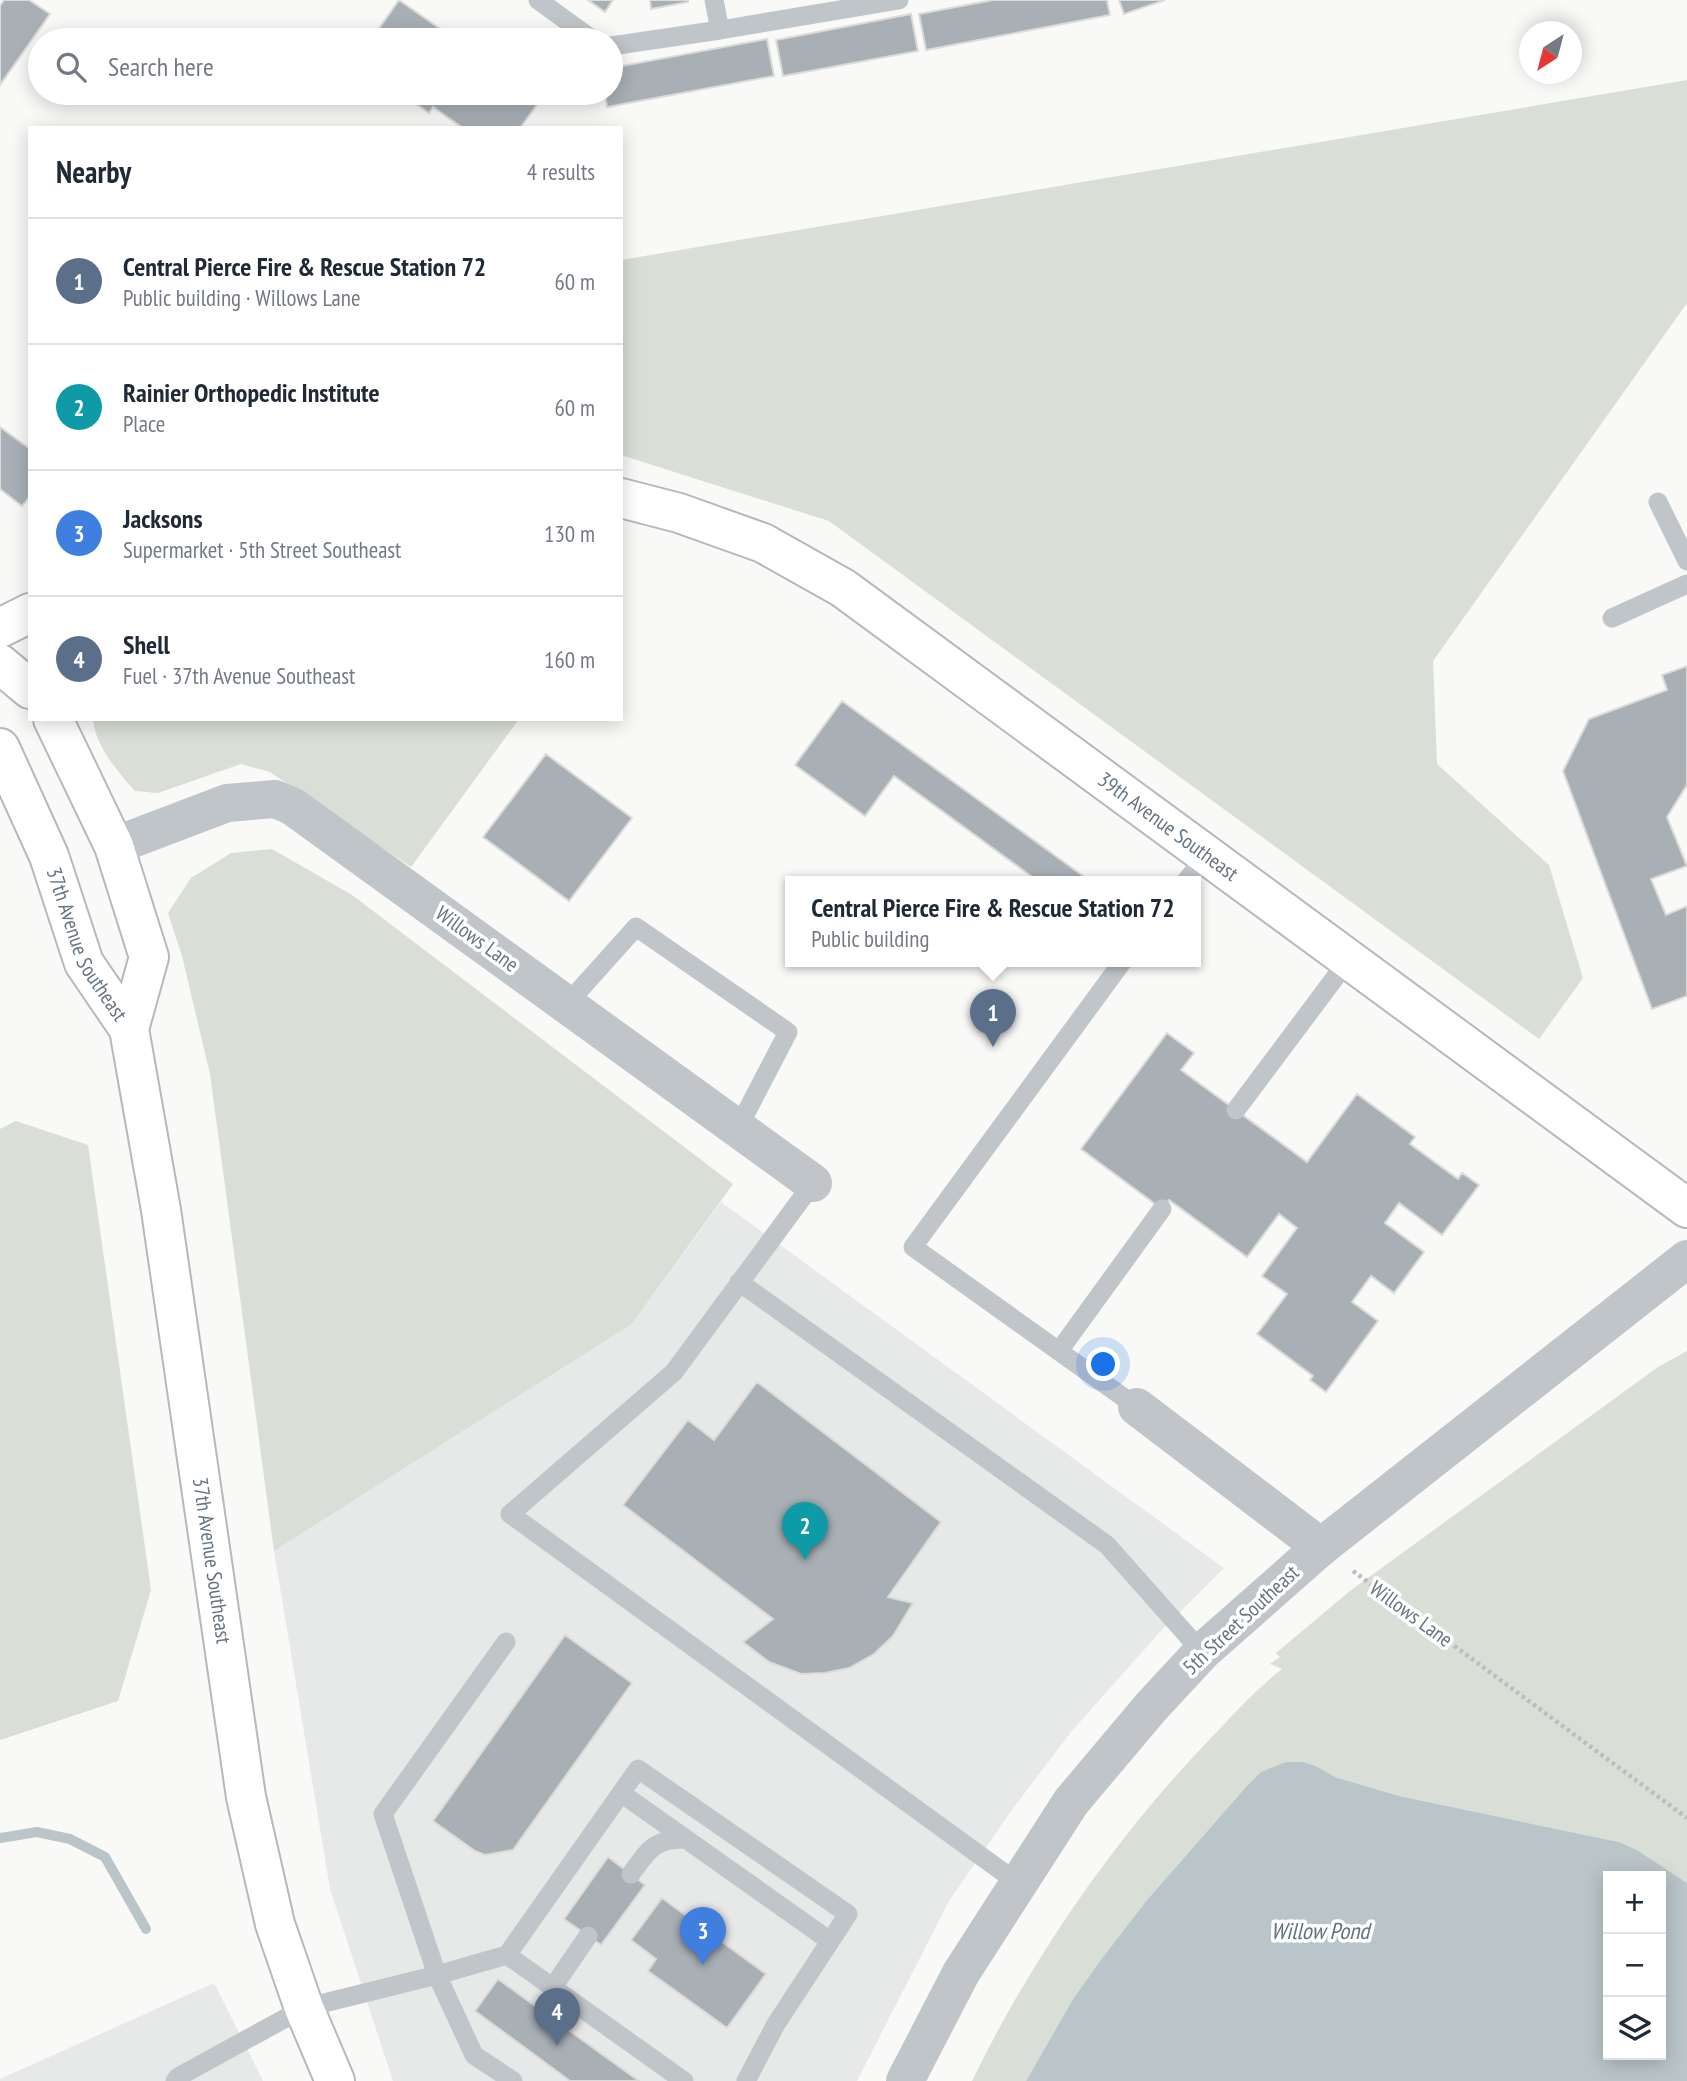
<!DOCTYPE html>
<html lang="en">
<head>
<meta charset="utf-8">
<style>
	:root { --surface:#fff; --page:#f2f2f3; --text:#1f2937; --muted:#747a83; --line:#e0e1e3; --accent:#dd5833 }
	body { margin:0; font-family:"PT Sans Narrow",sans-serif; background:var(--page); color:var(--text) }
	.controls { position:absolute; right:21px; bottom:21px; display:grid; overflow:hidden; border-radius:0px; box-shadow:0 4px 18px #0003 }
	.controls button { width:63px; height:63px; display:grid; place-items:center; padding:0; border:0; border-bottom:2px solid var(--line); background:var(--surface); color:var(--text); font:35px sans-serif }
	.compass { position:absolute; left:1519px; top:21px; width:63px; height:63px; border-radius:50%; background:var(--surface); box-shadow:0 4px 18px #0003; rotate:216deg }
	.you { position:absolute; left:1104px; top:1365px; width:24px; height:24px; margin:-18px; border:5px solid #fff; border-radius:50%; background:#1a73e8; box-shadow:0 0 0 10px #1a73e833 }
	.badge { display:grid; place-items:center; width:46px; height:46px; border-radius:50%; background:var(--accent); color:#fff; font-size:23px; font-weight:700 }
	.pin { position:absolute; translate:-50% -58px; filter:drop-shadow(0 2px 4px #0008) }
	.pin::after { content:''; position:absolute; top:37px; width:24px; height:21px; background:inherit; clip-path:polygon(0 0,100% 0,50% 100%) }
	.popup { position:absolute; left:785px; top:876px; width:416px; height:91px; box-sizing:border-box; display:grid; place-content:center; border-radius:0px; background:var(--surface); filter:drop-shadow(0 2px 5px #0005); font-size:23px; white-space:nowrap; color:var(--muted) }
	.popup b { font-size:26px; color:var(--text) }
	.popup::after { content:''; position:absolute; left:50%; top:100%; margin-left:-14px; border:14px solid transparent; border-top-color:var(--surface) }
	.list { margin:0; padding:0; list-style:none }
	h2 { display:flex; justify-content:space-between; align-items:center; height:91px; margin:0; padding:0 28px; font-size:30px }
	h2 small { font-size:23px; font-weight:400; color:var(--muted) }
	.list li { display:grid; grid-template-columns:46px 1fr auto; gap:21px; align-items:center; box-sizing:border-box; height:126px; padding:0 28px; border-top:2px solid var(--line) }
	.list b { display:block; font-size:26px; white-space:nowrap }
	.list p { margin:0; font-size:23px; white-space:nowrap; color:var(--muted) }
	.list em { font-size:23px; font-style:normal; color:var(--muted) }
	.icon { flex:none; width:38px; height:38px; fill:none; stroke:currentColor; stroke-width:2; stroke-linecap:round; stroke-linejoin:round }
	.map { position:relative; flex:none; width:1687px; height:2081px; overflow:hidden }
	.search { position:absolute; background:var(--surface); box-shadow:0 4px 18px #0003; left:28px; top:28px; width:595px; height:77px; display:flex; align-items:center; gap:18px; box-sizing:border-box; padding:0 24px; border-radius:38px; color:var(--muted); font-size:26px }
	.panel { position:absolute; background:var(--surface); box-shadow:0 4px 18px #0003; left:28px; top:126px; width:595px; height:595px; border-radius:0px }
	.map>svg:first-child { display:block }
	.built { fill:#e7e8e8 }
	.green { fill:#d9ded6 }
	.water { fill:#b9c5c9; fill-rule:evenodd }
	.lines { fill:none; stroke-linecap:round; stroke-linejoin:round }
	.stream { stroke:#b9c5c9; stroke-width:10 }
	.building { fill:#a8b0b6; stroke:#dbdbd9; stroke-width:2 }
	.secondary-casing { stroke:#b3b9bd; stroke-width:42 }
	.path { stroke:#bbbec1; stroke-width:4.5; stroke-dasharray:3.5 3.5; stroke-linecap:butt }
	.service { stroke:#c0c5c9; stroke-width:19 }
	.minor { stroke:#c0c5c9; stroke-width:38 }
	.tertiary { stroke:#c0c5c9; stroke-width:38 }
	.secondary { stroke:#fff; stroke-width:38 }
	.labels { text-anchor:middle; stroke-width:7; stroke-linejoin:round; paint-order:stroke }
	.street-label { font-size:21px; fill:#667581; stroke:#fff }
	.water-label { font-size:23px; font-style:italic; fill:#60747b; stroke:#fff }
</style>
</head>
<body>
<div class="map">
<svg width="1687" height="2081" viewBox="0 0 1687 2081">
	<rect width="100%" height="100%" fill="#f9f9f7"/>
	<path class="built" d="M721 1202 1224 1568 1159 1633 1071 1732 1011 1811 949 1901 857 2081H393L330 1889 274 1551 632 1324Z
		M214 1983 263 2081H0V2079Z"/>
	<path class="green" d="M1687 80V303L1433 661 1437 764 1549 865 1583 978 1539 1039 829 521 621 455V260Z
		M93 719H519L411 867 270 772 241 764 158 793 135 791C118 772 95 746 93 719Z
		M272 849 352 895 733 1184 632 1324 274 1551 210 1074 182 956 168 913 191 878 231 853Z
		M16 1121 88 1145 151 1590 118 1701 0 1740V1129Z
		M1687 1351V1883L1637 1850 1619 1842 1399 1796 1335 1777 1318 1767 1304 1762H1286L1245 1788 1147 1900 1073 1999 1026 2081H972C1032 1958 1114 1839 1209 1740 1232 1716 1255 1690 1282 1669L1270 1664 1280 1657 1276 1653 1350 1591 1658 1367Z"/>
	<path class="water" d="M1286 1762H1304L1318 1767 1335 1777 1399 1796 1619 1842 1637 1850 1687 1883V2081H1026L1073 1999 1101 1960 1147 1900 1245 1788 1261 1772ZM1608 1876H1661V2055H1608Z"/>
	<g class="lines">
		<path class="stream" d="M0 1838 37 1832 70 1839 105 1857 146 1929"/>
	</g>
	<path class="building" d="M4 0H29L50 14 0 85V6Z
		M399 0 456 40H371Z
		M588 0H613L605 12Z
		M650 0H688V2L651 9Z
		M993 0H1107L1110 15 926 50 919 14Z
		M1119 0H1165L1124 14Z
		M911 14 918 51 783 76 776 40Z
		M767 39 774 76 607 107 605 93H611V68Z
		M401 93H540L544 95 520 128H463L433 107 429 113Z
		M0 427 30 449V496L22 506 0 489Z
		M1687 666V785L1667 817 1687 866 1651 879 1666 915 1687 906V996L1652 1009 1563 771 1589 719 1667 690 1662 675Z
		M842 701 1090 881H1038L894 776 865 816 795 765Z
		M546 754 632 818 569 901 483 837Z
		M1167 1033 1194 1053 1181 1070 1307 1162 1357 1094 1415 1137 1410 1144 1458 1179 1462 1173 1479 1185 1442 1235 1399 1203 1385 1223 1424 1252 1394 1293 1371 1276 1352 1302 1378 1321 1326 1392 1310 1380 1313 1376 1257 1334 1287 1294 1262 1276 1297 1228 1279 1214 1247 1257 1169 1200 1162 1209 1081 1149Z
		M757 1382 941 1522 888 1597 913 1603 893 1636 874 1654 849 1668 825 1673 801 1674 769 1662 743 1642 773 1619 623 1505 688 1420 714 1440Z
		M565 1635 632 1683 513 1850 485 1855 475 1851 433 1821Z
		M608 1857 645 1885 601 1945 564 1919Z
		M662 1898 766 1974 727 2028 648 1971 656 1959 631 1940Z
		M498 1979 639 2081H570L475 2011Z"/>
	<g class="lines">
		<defs>
			<g id="secondary">
				<path id="s1" d="M621 498 679 513 763 543 843 588 1687 1208"/>
				<path d="M0 628 30 613"/>
				<path d="M0 664 30 689"/>
				<path d="M53 719 114 846 149 957 129 1029"/>
				<path id="s2" d="M0 748 49 856 84 963 129 1029 161 1210 246 1797 275 1924 304 2008 335 2081"/>
			</g>
		</defs>
		<use href="#secondary" class="secondary-casing"/>
		<path class="path" d="M1353 1571 1687 1818"/>
		<path class="service" d="M538 0 593 40
			M714 0 720 30 899 0
			M611 46 720 30
			M1658 502 1687 561
			M1612 618 1687 584
			M1186 881 1207 855
			M1123 961 913 1247 1137 1407
			M567 1004 636 927 788 1032 738 1128
			M1236 1110 1349 959
			M813 1183 674 1372 510 1514 1018 1883
			M739 1282 1107 1545 1202 1652
			M1059 1351 1162 1209
			M506 1642 383 1814 437 1975 474 2055 513 2081
			M621 1793 830 1941
			M631 1874C649 1849 654 1839 685 1839
			M507 1955 684 2081
			M553 1987 588 1936
			M175 2081 178 2077 304 2008 437 1975 507 1955 638 1769 848 1914 776 2024 746 2081"/>
		<path class="minor" d="M114 846 227 803 275 799 292 806 813 1183
			M1137 1407 1321 1547"/>
		<path class="tertiary" d="M905 2081 961 1973 1071 1802 1151 1707 1202 1652 1321 1547 1687 1259"/>
		<use href="#secondary" class="secondary"/>
	</g>
	<g class="labels">
		<g class="street-label">
			<text dy="7" stroke="none"><textPath href="#s1" startOffset="644">39th Avenue Southeast</textPath></text>
			<text transform="translate(477 939) rotate(36)" y="7">Willows Lane</text>
			<text dy="7" stroke="none"><textPath href="#s2" startOffset="215">37th Avenue Southeast</textPath></text>
			<text dy="7" stroke="none"><textPath href="#s2" startOffset="849">37th Avenue Southeast</textPath></text>
			<text transform="translate(1411 1614) rotate(36)" y="7">Willows Lane</text>
			<text transform="translate(1241 1620) rotate(-43)" y="7">5th Street Southeast</text>
		</g>
		<g class="water-label">
			<text x="1320" y="1939">Willow Pond</text>
		</g>
	</g>
</svg>
<div class="controls">
<button>+</button>
<button>−</button>
<button><svg class="icon" aria-label="layers" viewBox="0 0 24 24"><path d="M12 4l9 5-9 5-9-5zM3 14l9 5 9-5"/></svg></button>
</div>
<svg class="compass" viewBox="-18 -18 36 36"><path d="M0-13l5 13h-10z" fill="#e53935"/><path d="M0 13l5-13h-10z" fill="#747a83"/></svg>
<div class="you"></div>
<div class="pin badge" style="left:993px;top:1047px;background:#5c6f8a">1</div>
<div class="popup"><b>Central Pierce Fire &amp; Rescue Station 72</b>Public building</div>
<div class="pin badge" style="left:805px;top:1560px;background:#0f9aa8">2</div>
<div class="pin badge" style="left:703px;top:1965px;background:#3f7fe0">3</div>
<div class="pin badge" style="left:557px;top:2046px;background:#5c6f8a">4</div>
<div class="search"><svg class="icon" aria-label="search" viewBox="0 0 24 24"><circle cx="10" cy="10" r="6"/><path d="M15 15l6 6"/></svg>Search here</div>
<section class="panel">
<h2>Nearby<small>4 results</small></h2>
<ul class="list">
<li><span class="badge" style="background:#5c6f8a">1</span><div><b>Central Pierce Fire &amp; Rescue Station 72</b><p>Public building · Willows Lane</p></div><em>60 m</em></li>
<li><span class="badge" style="background:#0f9aa8">2</span><div><b>Rainier Orthopedic Institute</b><p>Place</p></div><em>60 m</em></li>
<li><span class="badge" style="background:#3f7fe0">3</span><div><b>Jacksons</b><p>Supermarket · 5th Street Southeast</p></div><em>130 m</em></li>
<li><span class="badge" style="background:#5c6f8a">4</span><div><b>Shell</b><p>Fuel · 37th Avenue Southeast</p></div><em>160 m</em></li>
</ul>
</section>
</div>
</body>
</html>
